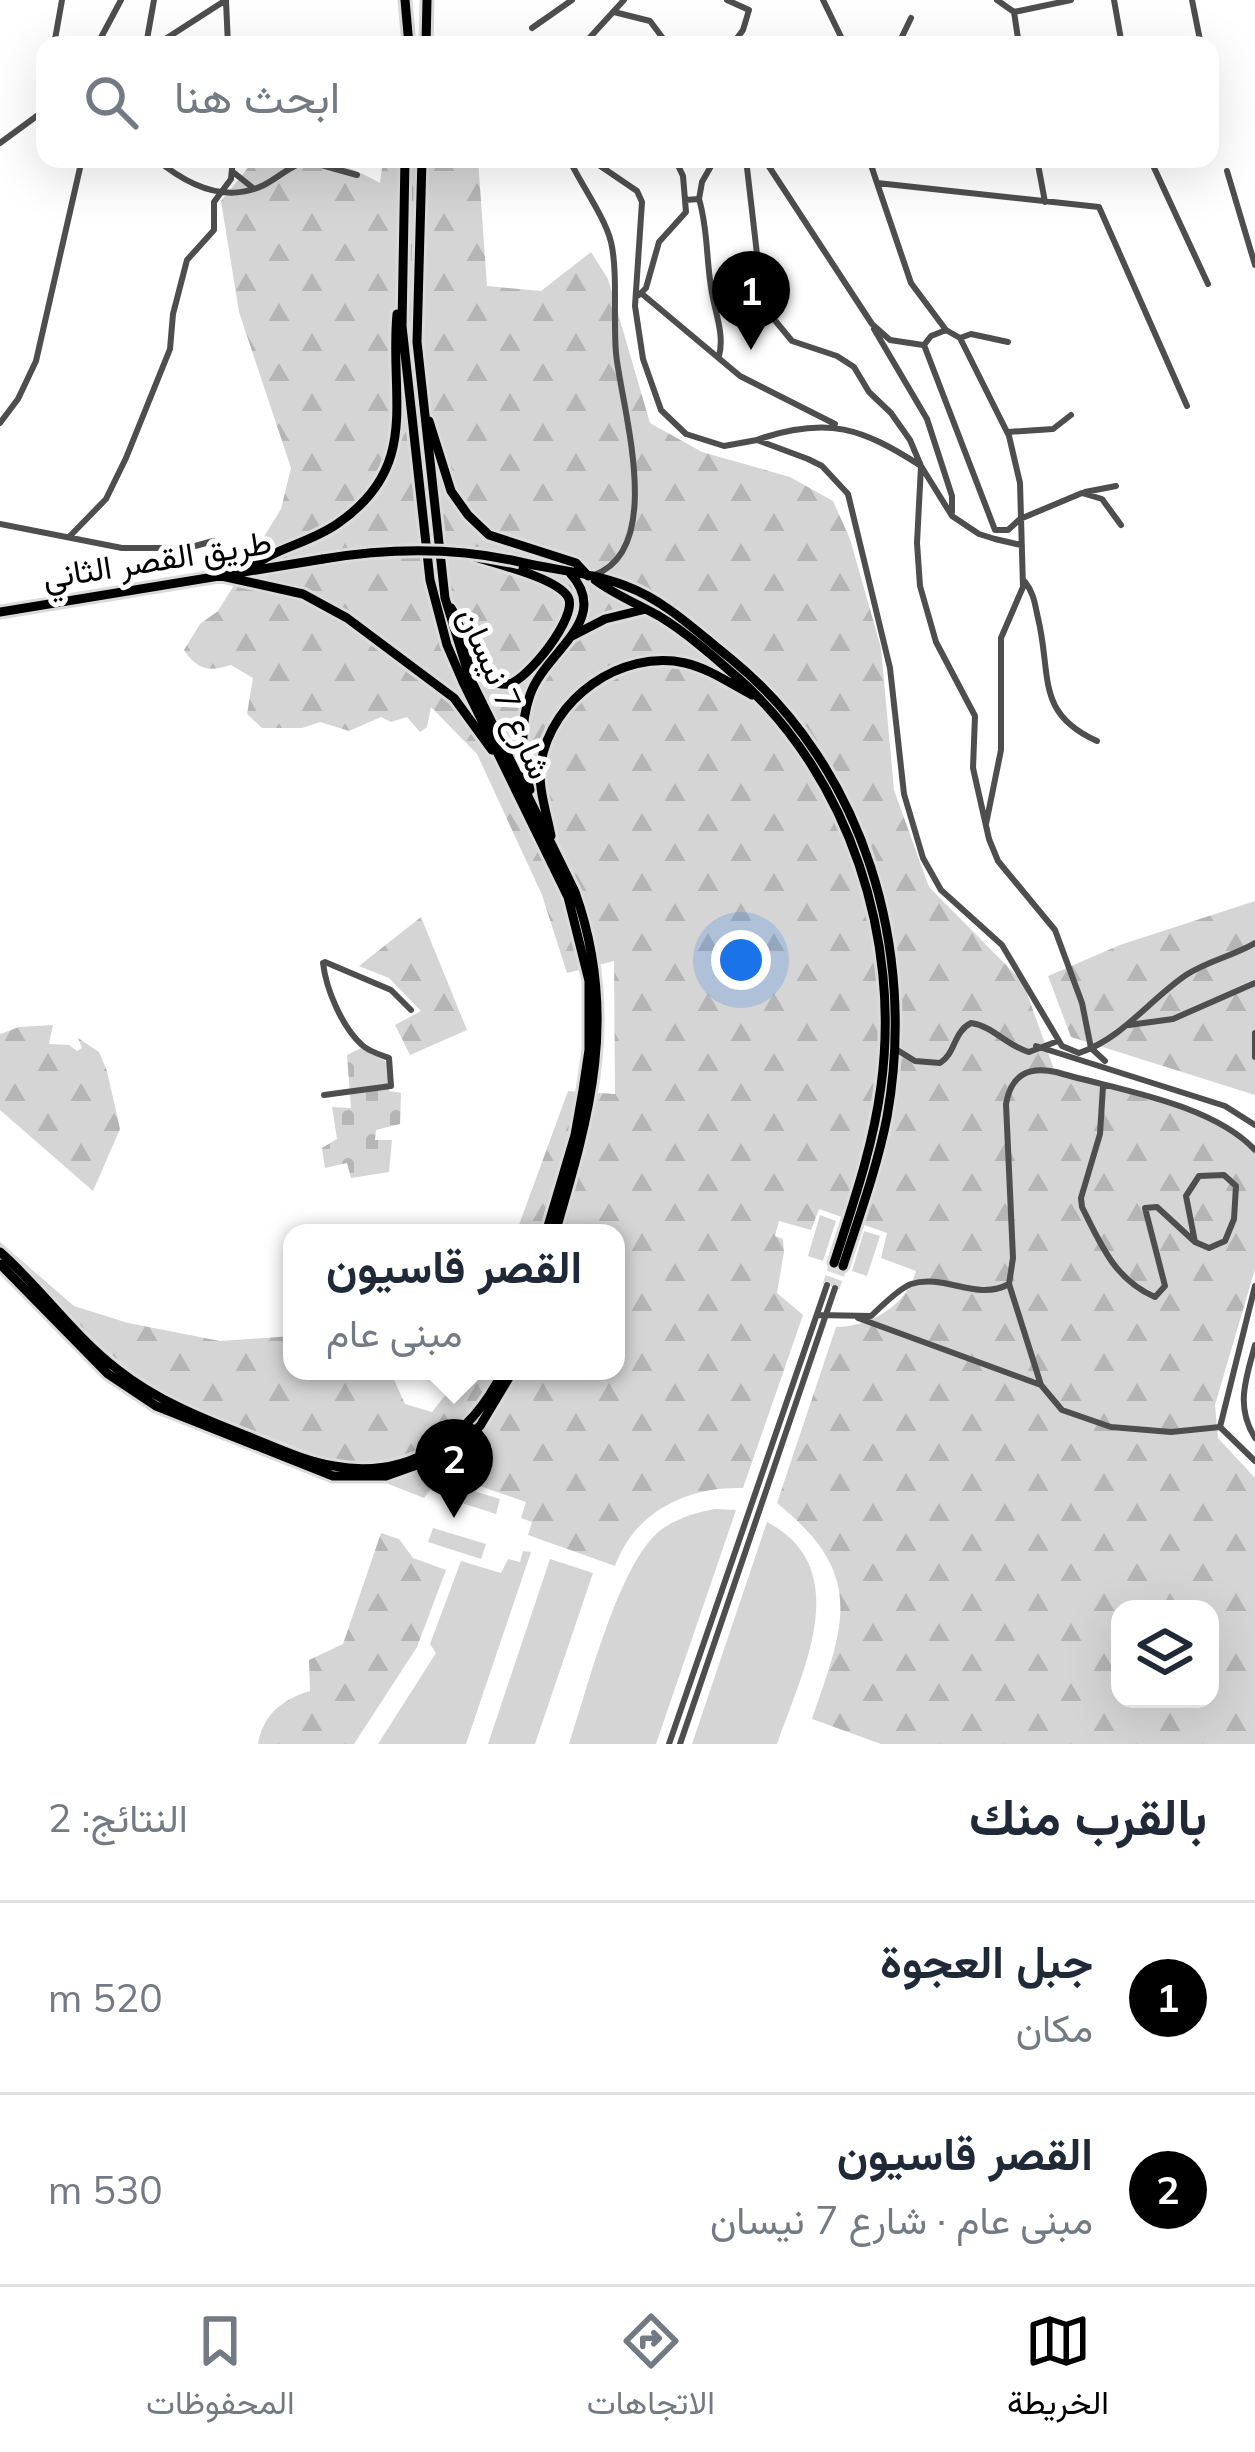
<!DOCTYPE html>
<html lang="ar">
<head>
<meta charset="utf-8">
<style>
	:root { --surface:#fff; --page:#f6f6f7; --text:#1f2937; --muted:#747a83; --line:#e0e1e3; --accent:#000 }
	body { margin:0; font-family:Mulish,Vazirmatn,sans-serif; background:var(--page); color:var(--text); direction:rtl }
	.controls { position:absolute; right:36px; bottom:36px; display:grid; overflow:hidden; border-radius:24px; box-shadow:0 12px 48px #0002 }
	.controls button { width:108px; height:108px; display:grid; place-items:center; padding:0; border:0; border-bottom:3px solid var(--line); background:var(--surface); color:var(--text); font:60px sans-serif }
	.you { position:absolute; left:741px; top:960px; width:42px; height:42px; margin:-30px; border:9px solid #fff; border-radius:50%; background:#1a73e8; box-shadow:0 0 0 18px #1a73e833 }
	.badge { display:grid; place-items:center; width:78px; height:78px; border-radius:50%; background:var(--accent); color:#fff; font-size:39px; font-weight:700 }
	.pin { position:absolute; translate:-50% -99px; filter:drop-shadow(0 3px 6px #0008) }
	.pin::after { content:''; position:absolute; top:63px; width:42px; height:36px; background:inherit; clip-path:polygon(0 0,100% 0,50% 100%) }
	.popup { position:absolute; left:283px; top:1224px; width:342px; height:156px; box-sizing:border-box; display:grid; place-content:center; border-radius:24px; background:var(--surface); filter:drop-shadow(0 3px 9px #0005); font-size:39px; white-space:nowrap; color:var(--muted) }
	.popup b { font-size:45px; color:var(--text) }
	.popup::after { content:''; position:absolute; left:50%; top:100%; margin-left:-24px; border:24px solid transparent; border-top-color:var(--surface) }
	.list { margin:0; padding:0; list-style:none }
	h2 { display:flex; justify-content:space-between; align-items:center; height:156px; margin:0; padding:0 48px; font-size:51px }
	h2 small { font-size:39px; font-weight:400; color:var(--muted) }
	.list li { display:grid; grid-template-columns:78px 1fr auto; gap:36px; align-items:center; box-sizing:border-box; height:192px; padding:0 48px; border-top:3px solid var(--line) }
	.list b { display:block; font-size:45px; white-space:nowrap }
	.list p { margin:0; font-size:39px; white-space:nowrap; color:var(--muted) }
	.list em { font-size:39px; font-style:normal; color:var(--muted) }
	.icon { flex:none; width:66px; height:66px; fill:none; stroke:currentColor; stroke-width:2; stroke-linecap:round; stroke-linejoin:round }
	.map { position:relative; flex:none; width:1255px; height:1744px; overflow:hidden; direction:ltr }
	.search { position:absolute; background:var(--surface); box-shadow:0 12px 48px #0002; left:36px; right:36px; top:36px; height:132px; display:flex; align-items:center; gap:30px; box-sizing:border-box; padding:0 42px; border-radius:24px; color:var(--muted); font-size:45px }
	.sheet { height:540px; background:var(--surface) }
	nav { display:flex; justify-content:space-around; align-items:center; box-sizing:border-box; height:168px; border-top:3px solid var(--line); background:var(--surface); font-size:33px; color:var(--muted) }
	nav a { display:grid; justify-items:center; gap:6px }
	nav .on { color:var(--accent) }
	.map>svg:first-child { display:block }
	.green { fill:#d5d5d5 }
	.forest { fill:url(#forest-firs); fill-rule:evenodd }
	.cemetery { fill:url(#cemetery-stones) }
	.lines { fill:none; stroke-linecap:round; stroke-linejoin:round }
	.primary-tunnel { stroke:#d9d9d9; stroke-width:9; stroke-dasharray:9 4.5; stroke-linecap:butt }
	.primary-casing { stroke:#dbdbdb; stroke-width:15 }
	.minor { stroke:#4e4e4e; stroke-width:6 }
	.primary { stroke:#000; stroke-width:9 }
	.primary-bridge-casing { stroke:#dbdbdb; stroke-width:15; stroke-linecap:butt }
	.primary-bridge { stroke:#000; stroke-width:9 }
	.labels { text-anchor:middle; stroke-width:10; stroke-linejoin:round; paint-order:stroke }
	.street-label { font-size:33px; fill:#000; stroke:#fff }
</style>
</head>
<body>
<div class="map">
<svg width="1255" height="1744" viewBox="0 0 1255 1744">
	<defs>
		<pattern id="forest-firs" width="22" height="20" patternUnits="userSpaceOnUse" patternTransform="scale(3)"><rect width="22" height="20" fill="#d5d5d5"/><path d="M5 1l3.5 6h-7zM16 11l3.5 6h-7z" fill="#b5b5b5"/></pattern>
		<pattern id="cemetery-stones" width="16" height="16" patternUnits="userSpaceOnUse" patternTransform="scale(3)"><rect width="16" height="16" fill="#d5d5d5"/><path d="M2 7V4a2 2 0 0 1 4 0v3zM10 15v-3a2 2 0 0 1 4 0v3z" fill="#b5b5b5"/></pattern>
	</defs>
	<rect width="100%" height="100%" fill="#fff"/>
	<path class="green" d="M820 1215 836 1221 823 1261 808 1256Z
		M864 1231 880 1236 867 1276 852 1271Z
		M447 1483 500 1499 496 1514 443 1497Z
		M715 1509 736 1510 656 1744H569C587 1691 619 1560 662 1529 678 1518 697 1512 715 1509Z
		M767 1522C857 1569 801 1674 777 1744H692Z
		M433 1528 486 1544 481 1559 428 1542Z
		M523 1551 531 1552 466 1744H378L436 1653 430 1644 461 1561 501 1573 508 1559 520 1562Z
		M550 1559 593 1573 535 1744H488Z"/>
	<path class="forest" d="M255 159C307 159 334 156 380 183L383 159H478L487 286 541 291 591 252 608 279 650 423 702 452 790 477 833 501 850 539 881 648 894 790 929 887 1023 982 1055 1072 1215 1119 1255 1149V1269L1215 1405 1218 1438 1255 1478V1744H881L812 1719C845 1623 866 1575 777 1503L836 1327C870 1327 907 1305 916 1271L881 1258 887 1233 819 1209 811 1230 779 1221 775 1236 783 1239 784 1252 777 1293 803 1315 743 1488C688 1486 635 1511 615 1566L528 1535 532 1522 521 1518 526 1502 443 1473 424 1498 158 1393 73 1323 0 1253V1242L74 1306 128 1323 220 1341 292 1336V1371H390L405 1404 432 1412 447 1393 457 1371H616V1233H516L568 1091 615 1094 614 961 567 973 542 895 477 754 431 707 427 727 420 732 407 717 391 722 381 717 349 731 320 722 302 728H262L247 714 253 678 231 665C209 672 197 670 184 650L200 624 218 611 281 509 291 468 239 312 221 201ZM1120 1609H1210V1699H1120Z
		M1255 901V1095L1071 1037 1048 976 1120 945Z
		M421 917 467 1030 410 1055 395 1025 421 1011 389 978 359 966Z
		M53 1025 49 1044 69 1045 77 1051 82 1048 78 1038 99 1052 107 1071 120 1129 93 1191 0 1110V1034L19 1027Z
		M381 1533 399 1539 413 1558 446 1570 417 1647 354 1744H258C263 1714 283 1699 310 1691L309 1660 343 1644Z"/>
	<path class="cemetery" d="M361 1048 387 1062 389 1091 401 1093 400 1124 376 1130 375 1140H392L389 1172 351 1178 347 1163 325 1168 322 1148 337 1139 332 1107 351 1108 347 1055Z"/>
	<g class="lines">
		<path class="primary-tunnel" d="M827 1285 834 1263
			M835 1288 843 1266"/>
		<defs>
			<path id="primary" d="M405 0 409 45
				M426 45 427 0
				M405 159 402 326 430 580 447 645 463 682 568 897 589 981V1050L583 1090 575 1135 546 1233
				M422 159 417 342 445 598 469 676 575 892C619 1015 590 1114 555 1233
				M429 421 451 491 468 515 489 535 576 563 588 576
				M520 562C554 570 593 573 626 586 666 601 697 632 730 658 865 768 917 950 887 1117 877 1168 859 1217 843 1266
				M247 571C273 548 308 544 337 524 422 466 389 398 397 314
				M217 575 303 594 347 618 454 698 492 750
				M595 580C615 595 638 604 659 616 687 633 713 656 738 678 850 777 901 940 881 1086 873 1147 853 1204 834 1263
				M451 608C465 630 465 665 491 680 496 683 503 685 509 684 527 680 579 616 568 597 557 578 497 564 475 557
				M0 612 323 559
				M572 636 605 619 646 609
				M530 790C522 758 519 727 530 695 545 651 613 620 570 573
				M551 836C547 814 537 786 541 763 551 699 621 649 685 663 708 668 731 684 752 695
				M0 1252C41 1288 74 1336 117 1369 156 1400 201 1418 247 1436 275 1447 304 1461 334 1466 410 1480 471 1437 503 1371
				M0 1264 108 1374 156 1406 333 1476H386L442 1456 480 1426 513 1371"/>
		</defs>
		<use href="#primary" class="primary-casing"/>
		<path class="minor" d="M727 0 749 10 743 30 732 45
			M823 0 845 45
			M997 0 1014 12 1019 45
			M1114 0 1122 45
			M1192 0 1201 45
			M226 1 228 45
			M614 12 650 21 668 45
			M1014 12 1071 0
			M532 28 572 0
			M54 45 62 0
			M97 45 121 0
			M146 45 154 0
			M156 45 226 0
			M583 45 624 0
			M898 45 911 18
			M1210 90 1211 96
			M42 112 45 91
			M0 143 45 110
			M156 159C187 185 225 204 264 185 280 177 290 165 307 161L357 175
			M569 159C580 183 605 217 611 242 618 271 613 320 616 353 621 406 667 549 594 575
			M590 159 637 191 642 202 635 306 643 359 661 410 686 434 724 446 757 440 808 459 822 466 848 494 890 668 904 794 923 858 941 890 1002 945 1062 1046 1079 1053C1123 1038 1148 1001 1186 975 1207 961 1233 956 1255 943
			M746 159 763 306 792 341 837 356 854 367 869 392 891 413 910 440 921 466 952 516 979 534 995 539
			M764 159 872 324 890 340 923 345
			M869 159 877 183
			M1037 159 1045 202
			M1150 159 1208 284
			M1227 171 1255 265
			M233 172 253 188
			M699 199 702 182 715 159
			M685 200 699 199C708 229 706 257 711 287 714 310 725 334 719 356
			M641 293 740 376 835 424
			M639 295 646 288 659 242 686 212 683 176 675 159
			M874 329 927 419 952 496V512
			M946 330 911 283 877 183 1099 207 1187 406
			M960 338 971 334 1008 342
			M0 423 18 399 36 361 82 159
			M1008 432 1053 429 1071 415
			M759 439C828 416 862 428 921 466L917 543 920 586 936 642 975 716 973 768 989 839 998 861 1055 930 1082 1003 1091 1048 1105 1061
			M1085 492 1116 486
			M0 524 122 548H188L213 541 229 558
			M70 536 106 499 126 458 170 349 173 314 187 260 214 230V202L231 179 233 159
			M995 539 1021 545
			M1025 582C1034 593 1035 605 1038 618 1052 676 1035 713 1097 741
			M986 824 1001 750V638L1023 587 1020 483 1009 436 960 338 946 330 931 336 924 345 995 530H1008L1020 519 1082 493 1102 499 1121 525
			M325 962 391 990 411 1010
			M323 963C326 989 342 1027 362 1045 368 1051 381 1055 389 1058L391 1086 324 1095
			M1129 1025 1173 1019 1255 983
			M1255 1033V1057
			M1036 1046 1225 1106 1255 1125
			M894 1048 915 1061 940 1063C956 1053 953 1032 971 1023 993 1026 1007 1046 1029 1052L1058 1041
			M1103 1086 1100 1134 1081 1198 1082 1207C1101 1245 1115 1280 1155 1297L1165 1286 1145 1208 1157 1207 1195 1242
			M1224 1175 1236 1186 1234 1219 1225 1241 1209 1248 1195 1242 1186 1196 1199 1176Z
			M1009 1284 1041 1385 1062 1410 1111 1427 1171 1432 1220 1427
			M1255 1286 1220 1427 1255 1461
			M817 1315 871 1316C882 1306 898 1289 911 1284 945 1273 976 1302 1009 1284L1013 1258 1006 1104C1011 1075 1028 1066 1056 1072 1117 1090 1211 1103 1255 1150
			M858 1318 1041 1385
			M1255 1345C1246 1379 1235 1406 1255 1438
			M669 1744 827 1285
			M680 1744 835 1288"/>
		<use href="#primary" class="primary"/>
		<defs>
			<path id="primary-bridge" d="M323 559C389 548 455 547 520 562"/>
		</defs>
		<use href="#primary-bridge" class="primary-bridge-casing"/>
		<use href="#primary-bridge" class="primary-bridge"/>
	</g>
	<g class="labels">
		<g class="street-label">
			<text transform="translate(157 559) rotate(-9)" y="12">طريق القصر الثاني</text>
			<text transform="translate(505 693) rotate(66)" y="12">شارع 7 نيسان</text>
		</g>
	</g>
</svg>
<div class="controls">
<button><svg class="icon" aria-label="layers" viewBox="0 0 24 24"><path d="M12 4l9 5-9 5-9-5zM3 14l9 5 9-5"/></svg></button>
</div>
<div class="you"></div>
<div class="pin badge" style="left:751px;top:350px">1</div>
<div class="pin badge" style="left:454px;top:1518px">2</div>
<div class="popup"><b>القصر قاسيون</b>مبنى عام</div>
<div class="search"><svg class="icon" aria-label="search" viewBox="0 0 24 24"><circle cx="10" cy="10" r="6"/><path d="M15 15l6 6"/></svg>ابحث هنا</div>
</div>
<section class="sheet">
<h2>بالقرب منك<small>النتائج: 2</small></h2>
<ul class="list">
<li><span class="badge">1</span><div><b>جبل العجوة</b><p>مكان</p></div><em>520 m</em></li>
<li><span class="badge">2</span><div><b>القصر قاسيون</b><p>مبنى عام · شارع 7 نيسان</p></div><em>530 m</em></li>
</ul>
</section>
<nav>
<a class="on"><svg class="icon" aria-label="map" viewBox="0 0 24 24"><path d="M3 6l6-2 6 2 6-2v14l-6 2-6-2-6 2zM9 4v14M15 6v14"/></svg>الخريطة</a>
<a><svg class="icon" aria-label="directions" viewBox="0 0 24 24"><path d="M12 3l9 9-9 9-9-9zM9 14v-3h6M13 9l2 2-2 2"/></svg>الاتجاهات</a>
<a><svg class="icon" aria-label="saved" viewBox="0 0 24 24"><path d="M7 4h10v16l-5-4-5 4z"/></svg>المحفوظات</a>
</nav>
</body>
</html>
